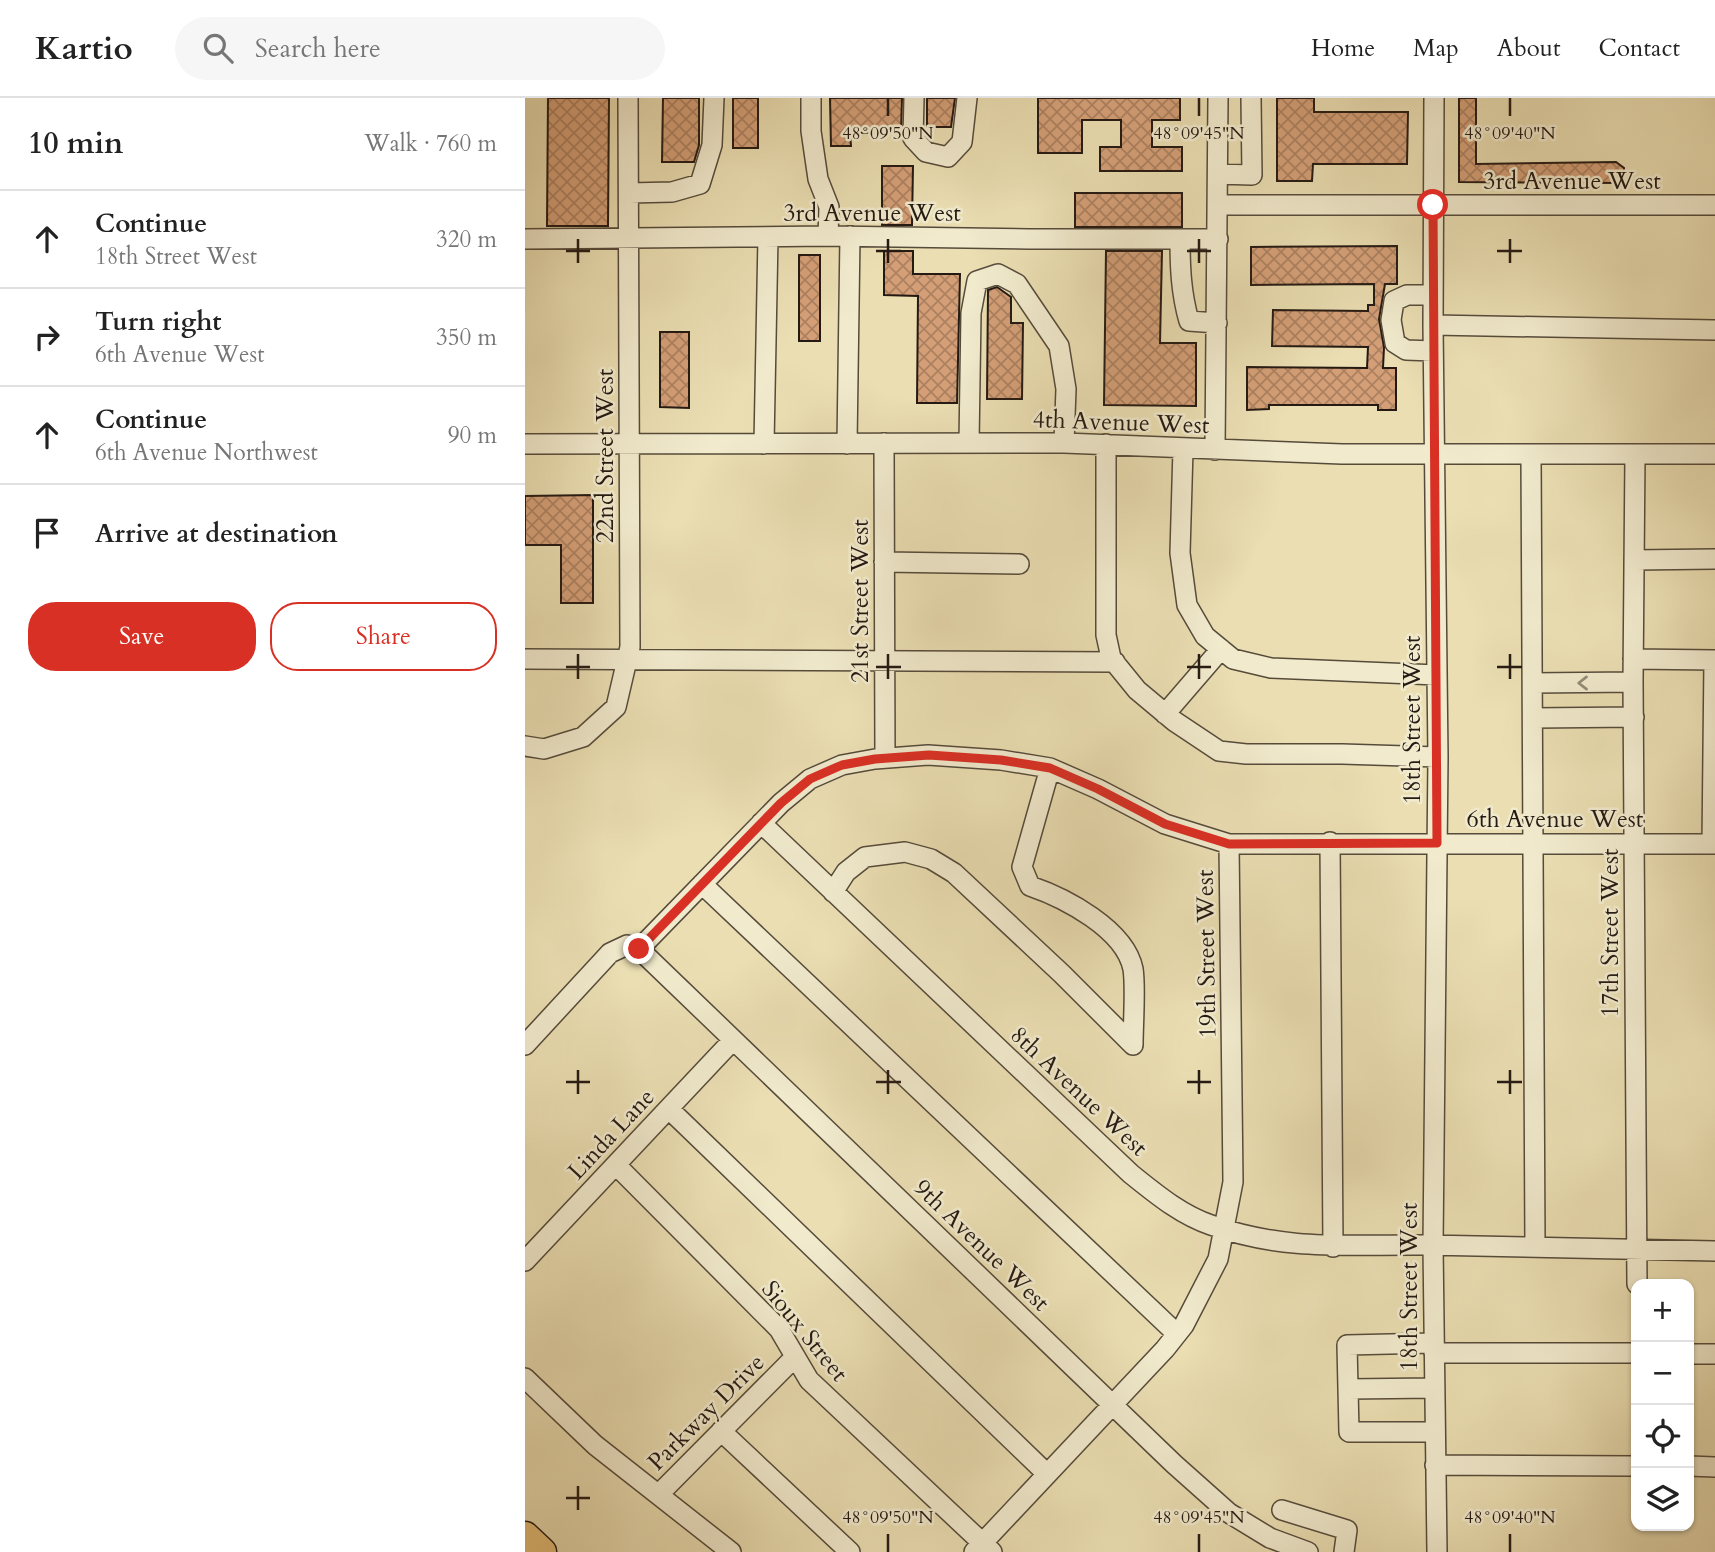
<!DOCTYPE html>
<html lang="en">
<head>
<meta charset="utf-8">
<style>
	:root { --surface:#fff; --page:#f6f6f6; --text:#222; --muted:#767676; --line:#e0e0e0; --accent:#d93025 }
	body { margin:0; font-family:Cardo,serif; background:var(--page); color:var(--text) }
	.controls { position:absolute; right:21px; bottom:21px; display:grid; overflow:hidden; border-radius:14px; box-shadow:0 2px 5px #0004 }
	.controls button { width:63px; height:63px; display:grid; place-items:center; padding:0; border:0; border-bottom:2px solid var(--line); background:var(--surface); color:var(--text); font:35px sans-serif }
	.stop { position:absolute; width:21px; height:21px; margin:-16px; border:5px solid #d93025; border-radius:50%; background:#fff }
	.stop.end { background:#d93025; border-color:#fff; box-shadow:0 2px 7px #0008 }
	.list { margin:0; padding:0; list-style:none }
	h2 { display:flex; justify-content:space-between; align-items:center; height:91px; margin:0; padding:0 28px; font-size:30px }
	h2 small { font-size:23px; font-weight:400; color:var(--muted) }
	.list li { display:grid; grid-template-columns:46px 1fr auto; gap:21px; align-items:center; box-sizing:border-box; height:98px; padding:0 28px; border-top:2px solid var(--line) }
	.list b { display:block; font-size:26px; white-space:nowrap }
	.list p { margin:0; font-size:23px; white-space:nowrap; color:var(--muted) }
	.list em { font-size:23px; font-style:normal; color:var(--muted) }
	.actions { display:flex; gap:14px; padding:21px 28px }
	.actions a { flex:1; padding:16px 0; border:2px solid var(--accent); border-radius:28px; text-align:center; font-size:24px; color:var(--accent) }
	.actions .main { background:var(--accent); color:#fff }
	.icon { flex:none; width:38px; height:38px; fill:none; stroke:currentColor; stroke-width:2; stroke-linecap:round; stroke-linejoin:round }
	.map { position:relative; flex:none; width:1190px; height:1454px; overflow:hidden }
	header { display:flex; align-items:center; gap:42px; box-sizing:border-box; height:98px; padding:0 35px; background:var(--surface); border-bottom:2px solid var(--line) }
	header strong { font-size:33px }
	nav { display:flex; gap:38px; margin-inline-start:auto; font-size:24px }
	.search { width:490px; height:63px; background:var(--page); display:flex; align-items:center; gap:18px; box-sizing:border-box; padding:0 24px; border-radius:38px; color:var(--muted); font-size:26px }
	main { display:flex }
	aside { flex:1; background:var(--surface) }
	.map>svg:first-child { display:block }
	.building { fill:url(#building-cross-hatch); stroke:#251a13; stroke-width:2 }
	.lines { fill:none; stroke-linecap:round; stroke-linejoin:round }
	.minor-casing { stroke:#564b3b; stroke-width:22 }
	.highway-casing { stroke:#251a13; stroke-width:31 }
	.minor { stroke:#f1eacd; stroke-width:19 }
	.highway { stroke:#e5bf79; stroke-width:28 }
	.oneway { stroke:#958c79 }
	.route { stroke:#d93025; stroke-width:9 }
	.ticks { fill:none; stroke:#251a13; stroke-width:2.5 }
	.labels { text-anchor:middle; stroke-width:5; stroke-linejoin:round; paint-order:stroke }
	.street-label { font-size:24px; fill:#251a13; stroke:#f1eacd }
	.ticks-label { font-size:18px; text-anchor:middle; fill:#251a13; stroke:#f1eacd; stroke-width:5; stroke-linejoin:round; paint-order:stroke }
</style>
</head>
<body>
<header>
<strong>Kartio</strong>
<div class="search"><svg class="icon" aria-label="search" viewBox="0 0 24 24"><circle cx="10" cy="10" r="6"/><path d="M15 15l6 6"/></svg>Search here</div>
<nav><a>Home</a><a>Map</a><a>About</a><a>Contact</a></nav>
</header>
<main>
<aside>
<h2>10 min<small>Walk · 760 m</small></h2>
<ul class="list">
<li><svg class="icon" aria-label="ahead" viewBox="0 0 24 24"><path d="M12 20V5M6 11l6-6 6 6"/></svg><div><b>Continue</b><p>18th Street West</p></div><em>320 m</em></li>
<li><svg class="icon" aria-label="right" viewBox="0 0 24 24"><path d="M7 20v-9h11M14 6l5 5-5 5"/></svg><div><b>Turn right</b><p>6th Avenue West</p></div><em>350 m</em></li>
<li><svg class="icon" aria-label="ahead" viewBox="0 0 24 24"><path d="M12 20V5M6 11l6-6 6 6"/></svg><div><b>Continue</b><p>6th Avenue Northwest</p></div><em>90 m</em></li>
<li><svg class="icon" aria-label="arrive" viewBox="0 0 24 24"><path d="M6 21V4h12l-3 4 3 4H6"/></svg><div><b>Arrive at destination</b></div></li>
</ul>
<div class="actions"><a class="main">Save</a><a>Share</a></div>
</aside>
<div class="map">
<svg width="1190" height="1454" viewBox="0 0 1190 1454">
	<defs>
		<pattern id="building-cross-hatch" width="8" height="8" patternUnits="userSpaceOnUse" patternTransform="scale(1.75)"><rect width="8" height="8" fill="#d49f77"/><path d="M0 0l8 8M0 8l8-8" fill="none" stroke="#ac8160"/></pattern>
	</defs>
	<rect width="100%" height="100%" fill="#eadeb2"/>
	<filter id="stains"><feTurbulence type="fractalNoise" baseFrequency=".00286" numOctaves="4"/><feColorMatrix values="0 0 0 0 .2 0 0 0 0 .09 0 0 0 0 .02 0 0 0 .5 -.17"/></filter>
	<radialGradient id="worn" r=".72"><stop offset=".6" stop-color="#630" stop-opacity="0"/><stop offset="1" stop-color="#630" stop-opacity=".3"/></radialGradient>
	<path class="building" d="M23 0H84L83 128H22Z
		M138 0H174V47L169 64H137Z
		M208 0H233V50H208Z
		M305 0H377L376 34 325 35 326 48H306Z
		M402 0H430L426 29H402Z
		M513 0H655V22H627V49H657V73H575V49H596V22H557V55H513Z
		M752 0H789V14H883L882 66H788L787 83H752Z
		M934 0H951V66L1091 64 1099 70 1098 85 934 84Z
		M357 68H388L387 127H357Z
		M550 95H657V129H550Z
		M872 148V186H860L854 221 859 249 858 270H871V312H853V307H744V311L722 312V269L842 270 843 249 747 248 748 212 843 213V207H849V186L726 187V149Z
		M359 153H388V176H435L432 305H392L393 198 359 197Z
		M581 153H637L635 245H671V308L579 307Z
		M274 157H295V243H274Z
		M472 189 486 199V225H498L497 301H462L463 192Z
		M135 234H164V310L135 309Z
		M68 397V505H36V447H0V398Z"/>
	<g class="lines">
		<defs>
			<path id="minor" d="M286 0V33L293 81 304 109 303 138
				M389 0 388 40 401 54 423 59 437 44 442 0
				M909 0 908 227 913 659 908 1148 912 1454
				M693 76 727 77 726 0
				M104 95 147 94 175 86 187 47 189 0
				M694 107H1190
				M0 141 303 138 504 141H693
				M655 141C655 169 656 195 664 223L692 225
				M908 197H882L869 203 866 222 870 245 881 252 908 253
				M908 227 1190 232
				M359 345 360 660
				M444 345 446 215 452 183 473 176 492 186 534 248 541 291 539 345
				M0 346 539 345 817 356H1190
				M239 346 243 139
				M322 346 325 138
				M581 346V537L586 560 612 592 649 623 694 653 721 656H817L913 659
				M658 351 655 455 662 507 680 538 708 561 746 570 912 577
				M690 352 693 0
				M1006 357 1010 1149
				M1110 357 1108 584 1112 1186
				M1109 462 1190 461
				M359 464 494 466
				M0 561 590 564
				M1108 561 1190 562
				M1008 585 1108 584
				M640 616 696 551
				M1009 620 1109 619
				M0 648 19 651 58 639 91 609 105 549 103 0
				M236 725 606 1076C631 1096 656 1117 686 1127 762 1154 825 1146 902 1147 998 1149 1094 1151 1190 1153
				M805 744 808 1149
				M1187 746 1189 562
				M177 786 652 1236
				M308 794 321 774 340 759 380 754 406 761 429 775 537 876 608 947C608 926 611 889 608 871 600 831 540 800 505 788L497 769 525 670
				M114 851 256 705 285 681 317 667 350 661 403 657 476 662 525 670 573 691 640 726 704 746H1190
				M0 947 85 855 102 847 114 851 649 1366 704 1415 745 1440 783 1454
				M144 1011 522 1376
				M91 1067 254 1231 284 1282 467 1454
				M0 1163 208 942
				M908 1245 822 1247 824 1334H910
				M909 1255H1111
				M1164 1256H1190
				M0 1280 70 1347 206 1454
				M823 1291 909 1290
				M196 1333 325 1454
				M910 1367 1111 1368
				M1164 1368 1190 1369
				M134 1396 270 1259
				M757 1412 822 1432 819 1454
				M449 1454 640 1251 659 1227 693 1161 708 1084 704 746"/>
			<path id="highway" d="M0 1438 17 1454"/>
		</defs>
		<use href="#minor" class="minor-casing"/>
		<use href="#highway" class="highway-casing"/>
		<use href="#minor" class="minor"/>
		<use href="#highway" class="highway"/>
	</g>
	<defs><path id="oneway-chevron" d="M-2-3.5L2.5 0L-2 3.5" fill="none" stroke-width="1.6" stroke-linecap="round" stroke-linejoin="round" transform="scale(1.75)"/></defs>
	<use class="oneway" href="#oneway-chevron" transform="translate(1058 585) rotate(180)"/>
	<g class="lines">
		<path class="route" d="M114 851 256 705 285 681 317 667 350 661 404 657 476 662 525 670 573 691 640 726 704 746 912 745 908 107"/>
	</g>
	<path class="ticks" d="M363 0V18M674 0V18M985 0V18M53 141V165M363 141V165M674 141V165M985 141V165M41 153H65M351 153H376M662 153H686M972 153H997M53 556V581M363 556V581M674 556V581M985 556V581M41 569H65M351 569H376M662 569H686M972 569H997M53 972V996M363 972V996M674 972V996M985 972V996M41 984H65M351 984H376M662 984H686M972 984H997M53 1388V1412M41 1400H65M363 1436V1454M674 1436V1454M985 1436V1454"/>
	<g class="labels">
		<g class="street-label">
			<text x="1047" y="91">3rd Avenue West</text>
			<text x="347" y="123">3rd Avenue West</text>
			<text transform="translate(596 324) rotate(2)" y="8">4th Avenue West</text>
			<text transform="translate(80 358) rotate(-90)" y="8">22nd Street West</text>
			<text transform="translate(335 503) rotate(-90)" y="8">21st Street West</text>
			<text transform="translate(887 622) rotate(-90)" y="8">18th Street West</text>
			<text x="1030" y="729">6th Avenue West</text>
			<text transform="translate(1085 835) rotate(-90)" y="8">17th Street West</text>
			<text transform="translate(681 856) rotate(-91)" y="8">19th Street West</text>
			<text transform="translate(554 993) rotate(43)" y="8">8th Avenue West</text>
			<text transform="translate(86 1036) rotate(-47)" y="8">Linda Lane</text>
			<text transform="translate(457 1147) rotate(44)" y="8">9th Avenue West</text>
			<text transform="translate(884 1189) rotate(-90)" y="8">18th Street West</text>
			<text transform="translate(280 1233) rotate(51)" y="8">Sioux Street</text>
			<text transform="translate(181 1314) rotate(-45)" y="8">Parkway Drive</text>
		</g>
	</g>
	<g class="ticks-label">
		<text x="363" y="41">48°09'50"N</text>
		<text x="674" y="41">48°09'45"N</text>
		<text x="985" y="41">48°09'40"N</text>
		<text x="363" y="1425">48°09'50"N</text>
		<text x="674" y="1425">48°09'45"N</text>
		<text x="985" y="1425">48°09'40"N</text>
	</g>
	<rect width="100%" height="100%" filter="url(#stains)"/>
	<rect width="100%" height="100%" fill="url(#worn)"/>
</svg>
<div class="controls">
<button>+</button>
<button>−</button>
<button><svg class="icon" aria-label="locate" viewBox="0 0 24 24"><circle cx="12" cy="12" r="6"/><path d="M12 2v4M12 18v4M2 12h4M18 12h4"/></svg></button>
<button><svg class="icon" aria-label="layers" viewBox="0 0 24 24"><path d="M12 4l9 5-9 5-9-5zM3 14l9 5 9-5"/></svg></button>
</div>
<div class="stop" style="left:908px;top:107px"></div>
<div class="stop end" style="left:114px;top:851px"></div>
</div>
</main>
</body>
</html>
